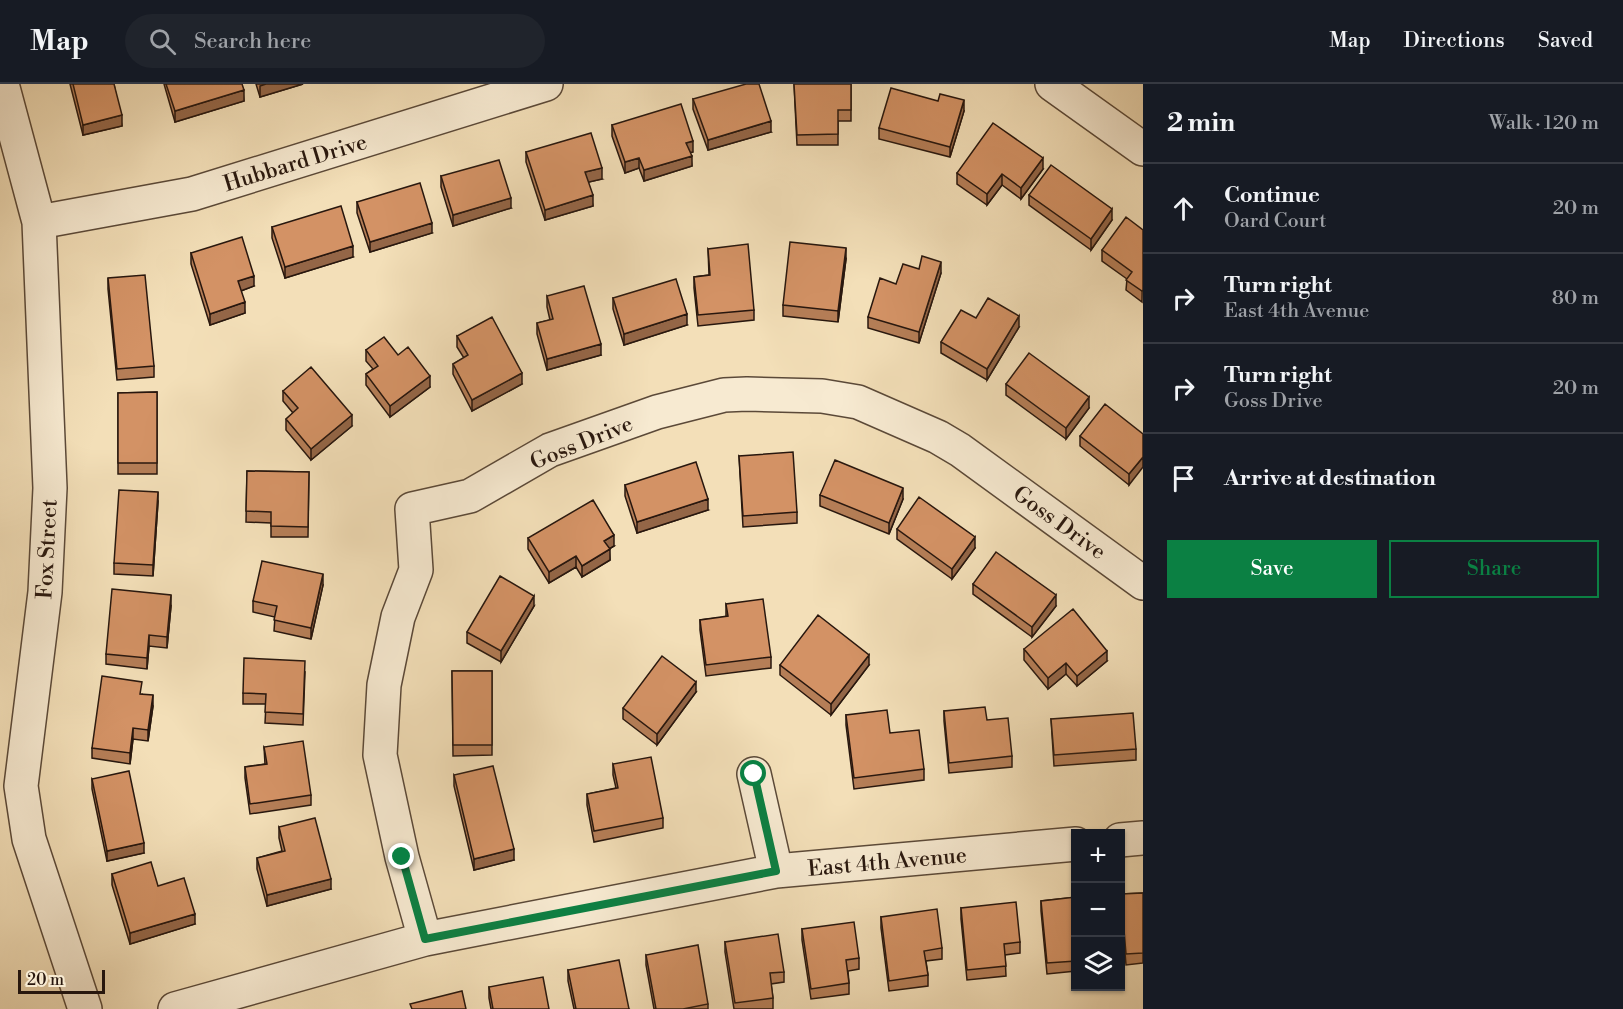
<!DOCTYPE html>
<html lang="en">
<head>
<meta charset="utf-8">
<style>
	:root { --surface:#171b24; --page:#20242c; --text:#f1f3f6; --muted:#9ea1a6; --line:#363941; --accent:#0b8043 }
	body { margin:0; font-family:"Libre Bodoni",serif; background:var(--page); color:var(--text) }
	.controls { position:absolute; right:18px; bottom:18px; display:grid; overflow:hidden; border-radius:0px; box-shadow:0 2px 4px #0004 }
	.controls button { width:54px; height:54px; display:grid; place-items:center; padding:0; border:0; border-bottom:2px solid var(--line); background:var(--surface); color:var(--text); font:30px sans-serif }
	.scale { position:absolute; left:18px; bottom:15px; width:87px; box-sizing:border-box; padding-left:6px; border:3px solid #28170e; border-top:0; font-size:16px; line-height:21px; white-space:nowrap; color:#28170e; -webkit-text-stroke:4px #f7ead1; paint-order:stroke }
	.stop { position:absolute; width:18px; height:18px; margin:-14px; border:4px solid #0b8043; border-radius:50%; background:#fff }
	.stop.end { background:#0b8043; border-color:#fff; box-shadow:0 2px 6px #0008 }
	.list { margin:0; padding:0; list-style:none }
	h2 { display:flex; justify-content:space-between; align-items:center; height:78px; margin:0; padding:0 24px; font-size:26px }
	h2 small { font-size:20px; font-weight:400; color:var(--muted) }
	.list li { display:grid; grid-template-columns:39px 1fr auto; gap:18px; align-items:center; box-sizing:border-box; height:90px; padding:0 24px; border-top:2px solid var(--line) }
	.list b { display:block; font-size:22px; white-space:nowrap }
	.list p { margin:0; font-size:20px; white-space:nowrap; color:var(--muted) }
	.list em { font-size:20px; font-style:normal; color:var(--muted) }
	.actions { display:flex; gap:12px; padding:18px 24px }
	.actions a { flex:1; padding:14px 0; border:2px solid var(--accent); border-radius:0px; text-align:center; font-size:21px; color:var(--accent) }
	.actions .main { background:var(--accent); color:#fff }
	.icon { flex:none; width:33px; height:33px; fill:none; stroke:currentColor; stroke-width:2; stroke-linecap:round; stroke-linejoin:round }
	.map { position:relative; flex:none; width:1143px; height:925px; overflow:hidden }
	header { display:flex; align-items:center; gap:36px; box-sizing:border-box; height:84px; padding:0 30px; background:var(--surface); border-bottom:2px solid var(--line) }
	header strong { font-size:28px }
	nav { display:flex; gap:33px; margin-inline-start:auto; font-size:21px }
	.search { width:420px; height:54px; background:var(--page); display:flex; align-items:center; gap:15px; box-sizing:border-box; padding:0 21px; border-radius:33px; color:var(--muted); font-size:22px }
	main { display:flex }
	aside { flex:1; background:var(--surface) }
	.map>svg:first-child { display:block }
	.lines { fill:none; stroke-linecap:round; stroke-linejoin:round }
	.street-casing { stroke:#5b4938; stroke-width:36 }
	.street { stroke:#f7ead1; stroke-width:33 }
	.wall { fill:#b57e57; stroke:#28170e; stroke-width:1.5 }
	.shaded-wall { fill:#946647; stroke:#28170e; stroke-width:1.5 }
	.building { fill:#d39265; stroke:#28170e; stroke-width:1.5 }
	.route { stroke:#0b8043; stroke-width:8 }
	.labels { text-anchor:middle; stroke-width:6; stroke-linejoin:round; paint-order:stroke }
	.street-label { font-size:22px; fill:#28170e; stroke:#f7ead1 }
</style>
</head>
<body>
<header>
<strong>Map</strong>
<div class="search"><svg class="icon" aria-label="search" viewBox="0 0 24 24"><circle cx="10" cy="10" r="6"/><path d="M15 15l6 6"/></svg>Search here</div>
<nav><a>Map</a><a>Directions</a><a>Saved</a></nav>
</header>
<main>
<div class="map">
<svg width="1143" height="925" viewBox="0 0 1143 925">
	<rect width="100%" height="100%" fill="#f3dfb8"/>
	<filter id="stains"><feTurbulence type="fractalNoise" baseFrequency=".00333" numOctaves="4"/><feColorMatrix values="0 0 0 0 .2 0 0 0 0 .09 0 0 0 0 .02 0 0 0 .5 -.17"/></filter>
	<radialGradient id="worn" r=".72"><stop offset=".6" stop-color="#630" stop-opacity="0"/><stop offset="1" stop-color="#630" stop-opacity=".3"/></radialGradient>
	<g class="lines">
		<defs>
			<path id="street" d="M2 0 39 138 50 404 45 508 21 702 29 755 85 925
				M1052 0 1143 65
				M39 138 192 110 546 0
				M754 690 776 787
				M1120 756 1143 754
				M425 855 402 773 380 671 384 601 398 533 416 486 412 425 470 412 550 366 657 328 724 311 747 310 822 312 858 318 938 353 960 366 1143 499
				M175 925 425 855 776 787 1076 760"/>
		</defs>
		<use href="#street" class="street-casing"/>
		<use href="#street" class="street"/>
	</g>
	<path class="wall" d="M70 0H114L122 42 83 51Z
		M164 0H242L244 17 175 38Z
		M256 0H303L260 13Z
		M794 0H851V37H838V61H797Z
		M693 15 771 48 708 66 693 25Z
		M964 27 950 73 879 55V44Z
		M612 41 693 68H690L692 82 644 97 639 84 625 89 612 52Z
		M526 68 602 95 588 98 593 122 545 136 526 78Z
		M1043 85 1021 115 1002 101 987 121 957 100V89Z
		M441 92 511 124 453 142 441 103Z
		M1029 111 1112 136 1091 166 1029 121Z
		M357 118 432 149 370 168 357 129Z
		M272 143 353 173 285 194 272 154Z
		M1143 146 1142 218 1126 206 1127 195 1102 177V166Z
		M708 165 754 226V236L698 242 694 204V193L709 191Z
		M191 169 254 202 241 207 245 229 210 241 191 180Z
		M846 175 838 238 783 232V221Z
		M919 185 941 189 919 259 868 244V233L896 200Z
		M108 194 154 282V293L117 296 108 205Z
		M547 212 601 271 547 286 537 250V239L550 236 547 223Z
		M613 214 687 241 624 261 613 225Z
		M1019 243 987 296 941 269V258Z
		M457 252 522 300 472 327 453 290V280L464 274 457 263Z
		M366 266 398 271 430 303 390 333 366 301V290L373 285 366 277Z
		M1006 300 1089 324 1066 355 1006 311Z
		M283 307 352 342 311 376 286 346V335L293 329 283 317Z
		M157 308V390H118V309Z
		M1143 350 1129 401 1080 362V352Z
		M739 372 797 428V439L743 443Z
		M247 387 309 388 308 453H271V439L246 438Z
		M625 401 708 426 637 449 625 412Z
		M820 411 903 415 889 450 820 422Z
		M158 418 153 492 114 490V479Z
		M897 445 975 464 952 495 897 455Z
		M528 454 614 462 609 465 610 476 582 493 576 483 549 499 528 465Z
		M973 500 1056 522 1032 553 973 510Z
		M323 501 311 555 274 547 275 533 253 528V517Z
		M726 520 771 573V584L706 592 700 546V536L726 533Z
		M171 522 167 564 149 562 147 585 106 580V570Z
		M534 522 501 578 467 559V548Z
		M1024 565 1107 577 1077 602 1066 590 1048 605 1024 576Z
		M780 581H869L831 631 780 591Z
		M452 587H492V671L453 672Z
		M305 588 303 641 265 639 266 620H243V609Z
		M696 608 657 661 623 635V624Z
		M142 610 153 622 148 657 133 655 130 680 92 674V664Z
		M944 627 987 636 1012 672V683L949 689 944 637Z
		M846 631 890 649 924 685V696L854 705 846 641Z
		M1051 635 1136 665V676L1054 682Z
		M264 663 311 711V721L250 730 245 694V683L265 680Z
		M613 680 663 734V744L594 758 587 721V710L616 704 613 691Z
		M454 691 514 776 474 786 454 702Z
		M92 695 144 769 107 777 92 705Z
		M279 743 331 805 267 822 257 785V774L282 767 279 754Z
		M112 790 158 802 195 840 130 860 112 801Z
		M1143 809V879L1126 881 1121 821V810Z
		M1076 813V887L1047 890 1041 827V817Z
		M961 824 1020 858V869L1005 871 1006 892 967 896 961 835Z
		M881 833 942 864V875L926 877 928 891V902L889 907 881 844Z
		M802 845 859 874V885L848 887 849 899V910L811 915 802 856Z
		M725 858 784 888V898L771 900 773 914V925H734L725 868Z
		M646 871 708 920V925H654L646 881Z
		M568 886 629 925H574L568 897Z
		M489 903 549 925H491L489 914Z"/>
	<path class="shaded-wall" d="M266 0H303L260 13V2Z
		M244 6V17L175 38V27Z
		M964 16V27L950 73V63Z
		M122 31V42L83 51V41Z
		M771 37V48L708 66V56Z
		M693 57V68L686 69V59Z
		M692 72V82L644 97V86Z
		M639 74V84L625 89V78Z
		M1043 74V85L1021 115V104Z
		M602 84V95L585 99V88Z
		M1002 90V101L987 121V110Z
		M593 111V122L545 136V126Z
		M511 114V124L453 142V131Z
		M1112 125V136L1091 166V155Z
		M432 139V149L370 168V158Z
		M353 162V173L285 194V183Z
		M846 164V175L838 238V227Z
		M941 178V189L919 259V248Z
		M254 192V202L238 208V197Z
		M245 218V229L210 241V230Z
		M687 230V241L624 261V250Z
		M1019 232V243L987 296V285Z
		M601 260V271L547 286V275Z
		M522 289V300L472 327V316Z
		M430 292V303L390 333V322Z
		M1089 313V324L1066 355V344Z
		M352 331V342L311 376V365Z
		M1143 373V383L1129 401V390Z
		M903 404V415L889 450V439Z
		M158 408V418L153 492V481Z
		M708 415V426L637 449V438Z
		M614 451V462L604 468V457Z
		M975 453V464L952 495V485Z
		M610 465V476L582 493V482Z
		M576 472V483L549 499V488Z
		M323 490V501L311 555V544Z
		M171 511V522L167 564V553Z
		M1056 511V522L1032 553V543Z
		M534 512V522L501 578V567Z
		M149 551V562L147 585V574Z
		M1107 567V577L1077 602V592Z
		M869 571V581L831 631V620Z
		M1066 579V590L1048 605V594Z
		M696 598V608L657 661V650Z
		M153 611V622L148 657V646Z
		M133 644V655L130 680V669Z
		M144 759V769L107 777V767Z
		M514 765V776L474 786V775Z
		M331 795V805L267 822V811Z
		M195 830V840L130 860V849Z"/>
	<path class="building" d="M73 0H114L122 31 83 41Z
		M166 0H242L244 6 175 27Z
		M746 0H759L771 37 708 56 693 15Z
		M794 0H851V26H838V50L797 51Z
		M891 4 938 17 940 10 964 16 950 63 879 44Z
		M681 20 693 57 686 59 692 72 644 86 639 74 625 78 612 41Z
		M993 39 1043 74 1021 104 1002 90 987 110 957 89Z
		M591 49 602 84 585 88 593 111 545 126 526 68Z
		M499 76 511 114 453 131 441 92Z
		M1051 81 1112 125 1091 155 1029 111Z
		M420 99 432 139 370 158 357 118Z
		M341 122 353 162 285 183 272 143Z
		M1126 133 1143 146V206L1142 207 1126 196 1132 188 1102 166Z
		M242 153 254 192 238 197 245 218 210 230 191 169Z
		M790 158 846 164 838 227 783 221Z
		M748 160 754 226 698 231 694 193 710 191 708 165Z
		M922 172 941 178 919 248 868 233 880 194 896 200 903 180 919 185Z
		M145 191 154 282 117 285 108 194Z
		M676 195 687 230 624 250 613 214Z
		M584 202 601 260 547 275 537 239 553 235 547 212Z
		M988 214 1019 232 987 285 941 258 961 226 976 234Z
		M492 233 522 289 472 316 453 280 468 271 457 252Z
		M384 253 398 271 408 263 430 292 390 322 366 290 378 282 366 266Z
		M1029 269 1089 313 1066 344 1006 300Z
		M311 283 352 331 311 365 286 335 298 324 283 307Z
		M157 308V379H118V309Z
		M1105 320 1143 350V373L1129 390 1080 352Z
		M793 368 797 428 743 432 739 372Z
		M835 376 903 404 889 439 820 411Z
		M696 378 708 415 637 438 625 401Z
		M247 387 309 388 308 443 271 442V428L246 427Z
		M119 406 158 408 153 481 114 479Z
		M919 413 975 453 952 485 897 445Z
		M593 416 614 451 604 457 610 465 582 482 576 472 549 488 528 454Z
		M996 468 1056 511 1032 543 973 500Z
		M262 477 323 490 311 544 274 536 277 522 253 517Z
		M500 492 534 512 501 567 467 548Z
		M112 505 171 511 167 553 149 551 147 574 106 570Z
		M763 515 771 573 706 581 700 536 728 532 726 520Z
		M1073 525 1107 567 1077 592 1066 579 1048 594 1024 565Z
		M818 531 869 571 831 620 780 581Z
		M662 572 696 598 657 650 623 624Z
		M244 574 305 577 303 630 265 628 266 610 243 609Z
		M452 587H492V661H453Z
		M102 592 142 598 140 610 153 611 148 646 133 644 130 669 92 664Z
		M985 623 987 636 1008 634 1012 672 949 679 944 627Z
		M887 626 890 649 919 646 924 685 854 694 846 631Z
		M1133 629 1136 665 1054 671 1051 635Z
		M303 657 311 711 250 720 245 683 267 680 264 663Z
		M651 673 663 734 594 747 587 710 618 704 613 680Z
		M493 682 514 765 474 775 454 691Z
		M129 687 144 759 107 767 92 695Z
		M315 734 331 795 267 811 257 774 285 767 279 743Z
		M151 778 158 802 184 794 195 830 130 849 112 790Z
		M1143 809V869L1126 870 1121 810Z
		M1076 813V877L1047 879 1041 817Z
		M1016 818 1020 858 1004 860 1006 882 967 886 961 824Z
		M937 825 942 864 924 867 928 891 889 897 881 833Z
		M854 838 859 874 846 876 849 899 811 905 802 845Z
		M778 850 784 888 770 889 773 914 735 919 725 858Z
		M698 861 708 920 683 925H656L646 871Z
		M619 876 629 925H576L568 886Z
		M543 893 549 925H493L489 903Z
		M462 907 466 925H412L410 920Z"/>
	<g class="lines">
		<path class="route" d="M402 773 425 855 776 787 754 690"/>
	</g>
	<g class="labels">
		<g class="street-label">
			<text transform="translate(295 78) rotate(-17)" y="8">Hubbard Drive</text>
			<text transform="translate(581 358) rotate(-22)" y="8">Goss Drive</text>
			<text transform="translate(1060 438) rotate(36)" y="8">Goss Drive</text>
			<text transform="translate(46 465) rotate(-87)" y="8">Fox Street</text>
			<text transform="translate(887 777) rotate(-5)" y="8">East 4th Avenue</text>
		</g>
	</g>
	<rect width="100%" height="100%" filter="url(#stains)"/>
	<rect width="100%" height="100%" fill="url(#worn)"/>
</svg>
<div class="controls">
<button>+</button>
<button>−</button>
<button><svg class="icon" aria-label="layers" viewBox="0 0 24 24"><path d="M12 4l9 5-9 5-9-5zM3 14l9 5 9-5"/></svg></button>
</div>
<div class="scale">20 m</div>
<div class="stop" style="left:754px;top:690px"></div>
<div class="stop end" style="left:402px;top:773px"></div>
</div>
<aside>
<h2>2 min<small>Walk · 120 m</small></h2>
<ul class="list">
<li><svg class="icon" aria-label="ahead" viewBox="0 0 24 24"><path d="M12 20V5M6 11l6-6 6 6"/></svg><div><b>Continue</b><p>Oard Court</p></div><em>20 m</em></li>
<li><svg class="icon" aria-label="right" viewBox="0 0 24 24"><path d="M7 20v-9h11M14 6l5 5-5 5"/></svg><div><b>Turn right</b><p>East 4th Avenue</p></div><em>80 m</em></li>
<li><svg class="icon" aria-label="right" viewBox="0 0 24 24"><path d="M7 20v-9h11M14 6l5 5-5 5"/></svg><div><b>Turn right</b><p>Goss Drive</p></div><em>20 m</em></li>
<li><svg class="icon" aria-label="arrive" viewBox="0 0 24 24"><path d="M6 21V4h12l-3 4 3 4H6"/></svg><div><b>Arrive at destination</b></div></li>
</ul>
<div class="actions"><a class="main">Save</a><a>Share</a></div>
</aside>
</main>
</body>
</html>
